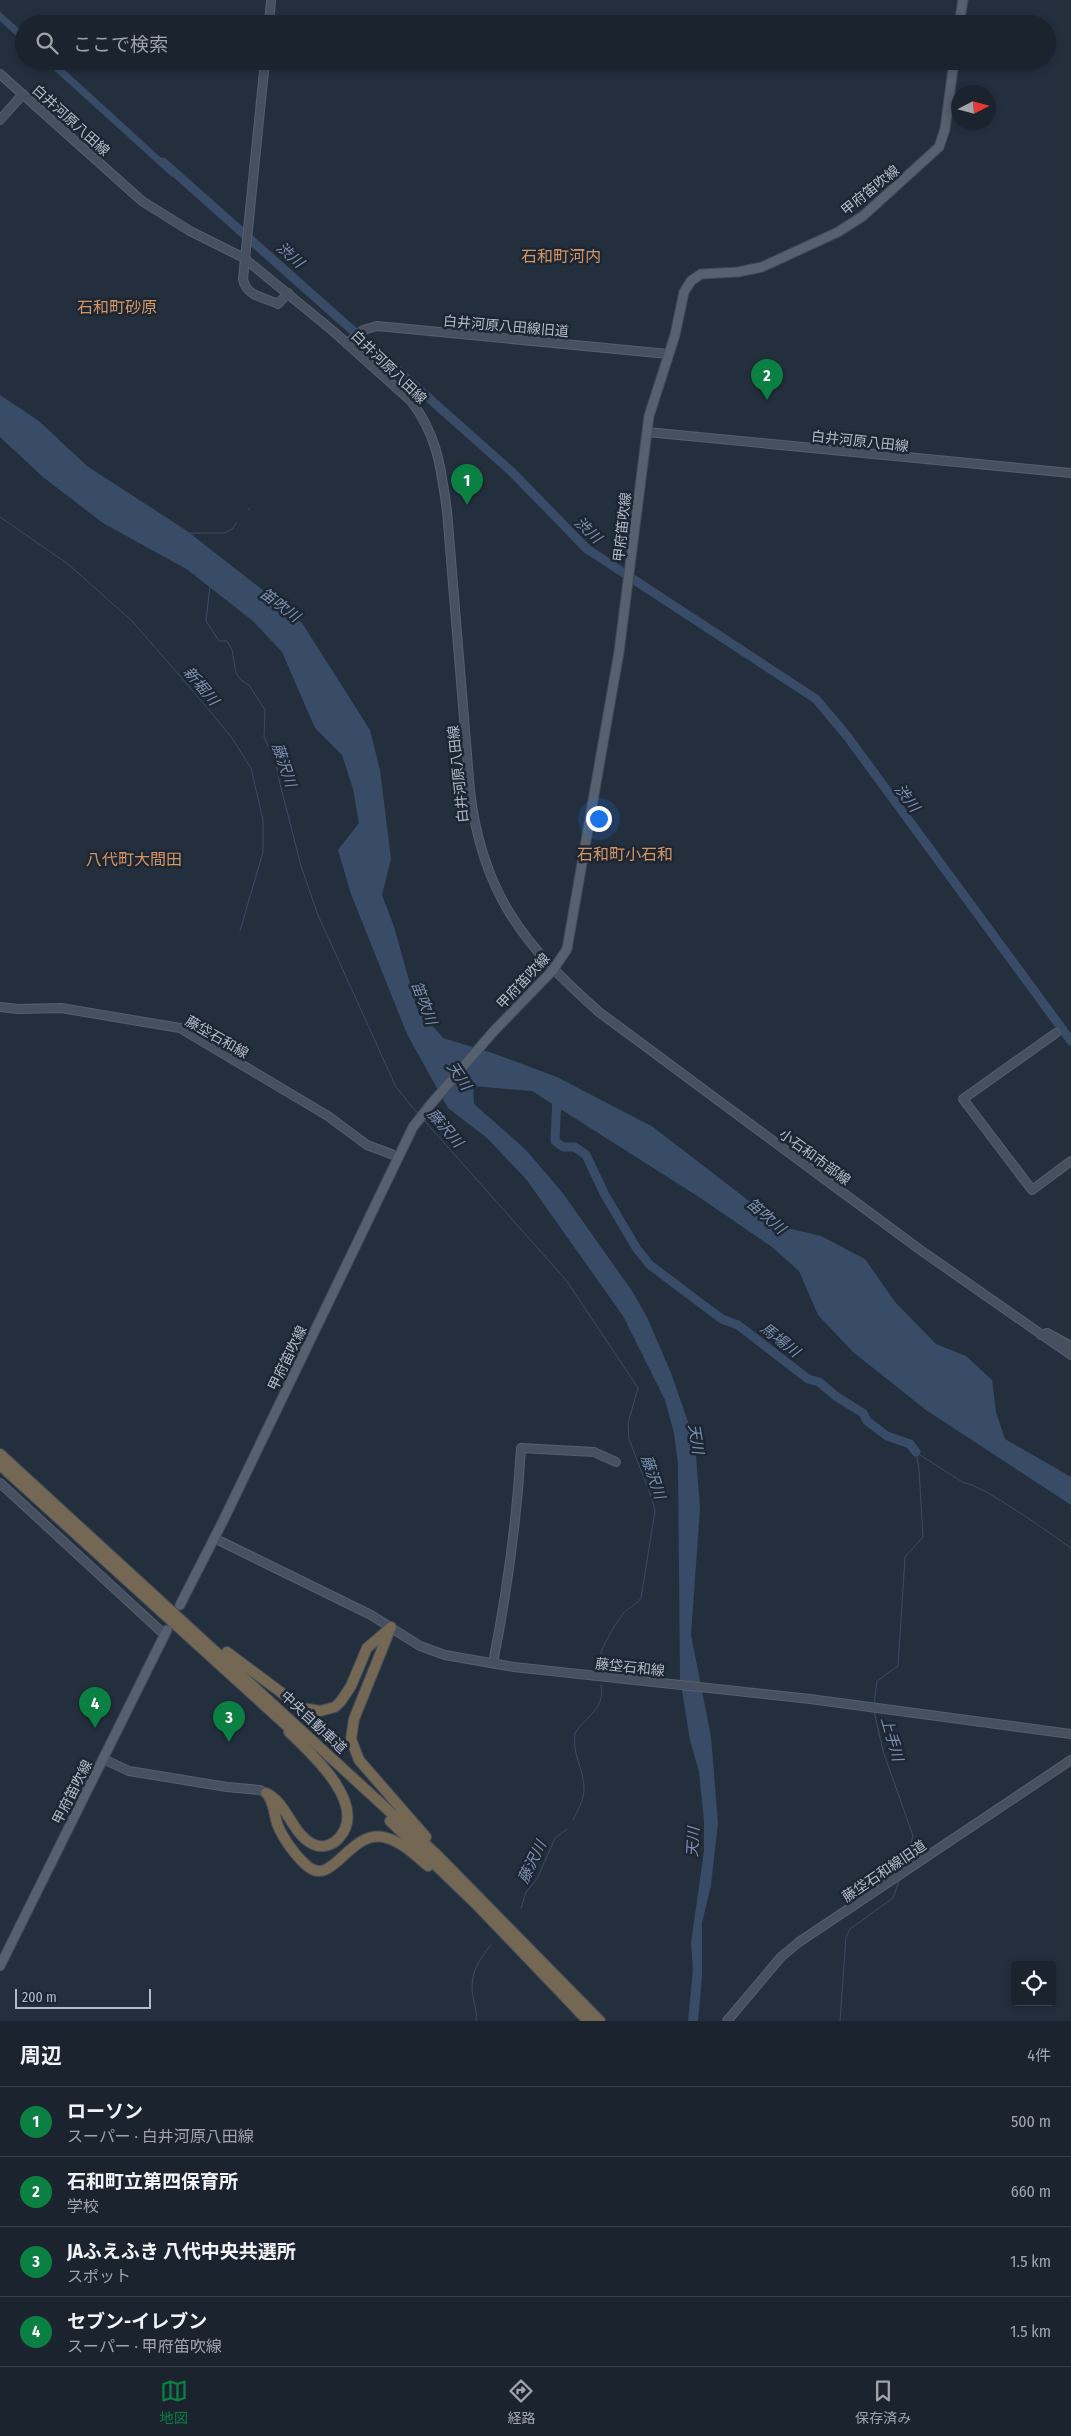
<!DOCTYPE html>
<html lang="ja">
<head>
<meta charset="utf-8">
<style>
	:root { --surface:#1b232e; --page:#242b36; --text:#f1f3f6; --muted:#a0a4aa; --line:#39404a; --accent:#0b8043 }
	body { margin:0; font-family:"Fira Sans Condensed","Noto Sans JP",sans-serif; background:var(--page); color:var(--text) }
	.controls { position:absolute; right:15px; bottom:15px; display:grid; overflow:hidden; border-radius:5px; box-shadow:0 2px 8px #0003 }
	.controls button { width:45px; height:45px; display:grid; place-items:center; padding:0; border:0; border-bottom:1px solid var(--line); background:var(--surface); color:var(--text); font:25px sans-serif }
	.compass { position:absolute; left:951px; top:85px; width:45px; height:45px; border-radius:50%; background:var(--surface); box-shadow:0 2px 8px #0003; rotate:84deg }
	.scale { position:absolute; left:15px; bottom:12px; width:136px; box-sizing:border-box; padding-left:5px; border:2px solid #b4bcc9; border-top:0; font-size:14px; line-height:18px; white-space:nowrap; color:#b4bcc9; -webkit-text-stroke:4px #1d2633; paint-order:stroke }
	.you { position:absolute; left:598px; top:818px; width:18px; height:18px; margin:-12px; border:4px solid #fff; border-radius:50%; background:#1a73e8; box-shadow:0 0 0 8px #1a73e833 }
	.badge { display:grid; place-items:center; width:32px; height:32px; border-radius:50%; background:var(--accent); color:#fff; font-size:16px; font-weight:700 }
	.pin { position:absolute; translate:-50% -41px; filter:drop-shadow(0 1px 2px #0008) }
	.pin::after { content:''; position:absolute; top:26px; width:18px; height:15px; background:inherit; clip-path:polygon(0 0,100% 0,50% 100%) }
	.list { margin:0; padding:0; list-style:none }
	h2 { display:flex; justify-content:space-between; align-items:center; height:65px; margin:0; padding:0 20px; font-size:21px }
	h2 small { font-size:16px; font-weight:400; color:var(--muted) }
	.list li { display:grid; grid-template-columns:32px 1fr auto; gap:15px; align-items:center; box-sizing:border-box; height:70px; padding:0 20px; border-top:1px solid var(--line) }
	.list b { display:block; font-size:19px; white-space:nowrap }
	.list p { margin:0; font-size:16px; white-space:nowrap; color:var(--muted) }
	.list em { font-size:16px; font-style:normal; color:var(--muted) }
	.icon { flex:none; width:28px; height:28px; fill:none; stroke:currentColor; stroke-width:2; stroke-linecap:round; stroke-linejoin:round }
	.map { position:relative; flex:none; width:1071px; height:2021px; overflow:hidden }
	.search { position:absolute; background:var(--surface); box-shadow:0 2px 8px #0003; left:15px; right:15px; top:15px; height:55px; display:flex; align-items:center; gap:12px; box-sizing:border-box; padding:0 18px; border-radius:28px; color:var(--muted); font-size:19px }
	.sheet { height:345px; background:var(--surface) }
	nav { display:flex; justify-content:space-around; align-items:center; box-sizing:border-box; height:70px; border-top:1px solid var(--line); background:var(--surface); font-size:14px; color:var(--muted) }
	nav a { display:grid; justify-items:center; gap:2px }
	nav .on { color:var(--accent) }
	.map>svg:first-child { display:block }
	.water { fill:#394c67 }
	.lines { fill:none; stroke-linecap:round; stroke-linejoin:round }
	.stream { stroke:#394c67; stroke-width:1 }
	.river { stroke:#394c67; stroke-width:9 }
	.secondary-casing { stroke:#565f6c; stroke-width:10 }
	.primary-casing { stroke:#414a57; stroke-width:11 }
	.highway-casing { stroke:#434c59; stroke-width:12 }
	.secondary { stroke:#465061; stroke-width:8 }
	.primary { stroke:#56606e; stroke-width:9 }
	.highway { stroke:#746855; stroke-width:10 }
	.labels { text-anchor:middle; stroke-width:5; stroke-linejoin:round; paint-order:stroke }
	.street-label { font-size:14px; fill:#b4bcc9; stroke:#1d2633 }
	.water-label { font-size:15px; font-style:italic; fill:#7c92b1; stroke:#1d2633 }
	.quarter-label { font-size:16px; fill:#d59563; stroke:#1d2633 }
</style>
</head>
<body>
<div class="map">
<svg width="1071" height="2021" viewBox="0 0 1071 2021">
	<rect width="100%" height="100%" fill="#242f3e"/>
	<path class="water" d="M0 12 24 33V43L0 21Z
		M44 61H55L171 167 172 177Z
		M0 395 39 421 87 466 187 531 264 591 302 623 370 730 380 770 391 859 382 895 394 927 417 1008 443 1038 495 1054 557 1077 653 1127 783 1227 821 1236 865 1259 895 1302 936 1344 966 1356 992 1380 996 1412 1005 1439 1071 1477V1505L926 1410 853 1352 818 1315 799 1271 772 1247 699 1197 532 1091 473 1086 474 1104 526 1150 562 1192 632 1291 647 1317 671 1373 695 1442 700 1508 691 1635 711 1737 718 1823 711 1885 702 1923V1977L698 2021H688L693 1969 691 1943 704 1851V1821L699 1772 690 1740 680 1678 678 1464 674 1433 665 1400 623 1316 526 1179 487 1138 448 1108 407 1034 351 894 338 850 359 823 353 789 342 755 315 728 282 652 254 622 188 570 103 523 43 477 0 437Z"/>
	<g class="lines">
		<path class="stream" d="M248 510 250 508
			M0 517 68 564 132 621 200 699 232 738 251 768 263 820V852L240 931
			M187 533H225L232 529 237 522
			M210 586 206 621 219 641H227L232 650 236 673 242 681 249 685 265 710 264 737 276 763 279 780 301 866 318 915 396 1087 419 1115
			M423 1119 566 1280 638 1388 628 1423 629 1439 652 1499 655 1511 641 1598C636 1606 628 1607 623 1614 611 1630 598 1652 596 1672
			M917 1453 964 1483C980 1483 1054 1536 1071 1548
			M874 1705 877 1681 898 1666 905 1557 923 1537 919 1469 916 1452
			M874 1711 883 1751 913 1836 904 1867
			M573 1820C578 1810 585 1798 584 1787 583 1768 572 1753 575 1733 586 1717 606 1707 601 1685
			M521 1908 526 1892 537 1879 555 1838 567 1829
			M476 2021C477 2012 475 2006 473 1997 469 1975 478 1961 491 1945
			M840 2021 846 1937 850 1929 893 1898 900 1878"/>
		<path class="river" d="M163 162 512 472 587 549 816 699 847 736 1071 1041
			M557 1097 555 1141 563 1147H575L586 1155 605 1195 637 1249 650 1265 711 1311 722 1319 738 1325 808 1379 819 1382 837 1397 863 1413 867 1421 887 1436 910 1444 916 1452"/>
		<defs>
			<path id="secondary" d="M269 24 271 0
				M265 61 243 279C246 296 263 297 278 304L288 293
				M0 74 142 201 190 231 244 258 333 331 411 401C438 436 441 469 447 511L470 791C482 893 524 946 599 1012L919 1249 1071 1355
				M0 120 23 94
				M347 344 363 330 377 326 668 354
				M647 432 1071 473
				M0 1007 18 1009 61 1008 180 1028 328 1116 367 1145 399 1157
				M1056 1033 963 1099 1032 1190 1071 1161
				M1041 1335 1047 1333 1071 1346
				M0 1483 165 1635
				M214 1538 371 1615 420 1646 445 1655 514 1667 810 1699 1071 1734
				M493 1663C507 1592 517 1520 521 1448L594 1452 616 1462
				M103 1759 129 1771 227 1787 260 1790 266 1793
				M727 2021 781 1957 799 1942 1071 1760"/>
			<path id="primary" d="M959 24 963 0
				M180 1605 223 1521 413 1127 431 1104 493 1032 553 970 567 949 619 652 649 416 675 335 684 292 691 281 701 274 738 272 762 267 838 232 863 216 939 147 945 129 954 61
				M0 1966 167 1630"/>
			<path id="highway" d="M0 1454 437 1855 600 2021
				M0 1465 297 1735
				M391 1627 354 1719 351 1739 359 1760 426 1837
				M227 1652 302 1708 320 1711 335 1707 341 1701 351 1686 367 1648 389 1629
				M266 1793C288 1803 292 1836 315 1845 323 1848 333 1845 339 1838 369 1805 312 1754 289 1732
				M269 1797C275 1807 274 1816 278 1826 283 1838 295 1855 305 1864 333 1892 349 1826 387 1838 403 1843 415 1855 428 1866
				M390 1821 479 1907 588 2021"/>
		</defs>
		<use href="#secondary" class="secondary-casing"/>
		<use href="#primary" class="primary-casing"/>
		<use href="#highway" class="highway-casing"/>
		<use href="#secondary" class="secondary"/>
		<use href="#primary" class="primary"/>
		<use href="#highway" class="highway"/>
	</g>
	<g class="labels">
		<g class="street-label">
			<text transform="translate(71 120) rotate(42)" y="5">白井河原八田線</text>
			<text transform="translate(870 190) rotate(-39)" y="5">甲府笛吹線</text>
			<text transform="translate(506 326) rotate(5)" y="5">白井河原八田線旧道</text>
			<text transform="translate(389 367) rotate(44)" y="5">白井河原八田線</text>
			<text transform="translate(860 441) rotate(6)" y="5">白井河原八田線</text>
			<text transform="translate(622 527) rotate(-84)" y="5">甲府笛吹線</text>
			<text transform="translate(458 774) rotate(-96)" y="5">白井河原八田線</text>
			<text transform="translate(523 981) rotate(-47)" y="5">甲府笛吹線</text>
			<text transform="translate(217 1037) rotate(30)" y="5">藤垈石和線</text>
			<text transform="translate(815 1157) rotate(36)" y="5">小石和市部線</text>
			<text transform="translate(287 1358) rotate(-64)" y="5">甲府笛吹線</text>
			<text transform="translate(630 1667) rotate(6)" y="5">藤垈石和線</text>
			<text transform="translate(314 1722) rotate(43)" y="5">中央自動車道</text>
			<text transform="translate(72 1792) rotate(-63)" y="5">甲府笛吹線</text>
			<text transform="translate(884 1871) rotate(-34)" y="5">藤垈石和線旧道</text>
		</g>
		<g class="water-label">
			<text transform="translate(290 255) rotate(42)" y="5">渋川</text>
			<text transform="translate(588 530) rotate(43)" y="5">渋川</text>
			<text transform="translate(280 605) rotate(37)" y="5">笛吹川</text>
			<text transform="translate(201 686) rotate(50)" y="5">新堀川</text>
			<text transform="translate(284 765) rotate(71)" y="5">藤沢川</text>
			<text transform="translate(907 798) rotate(53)" y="5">渋川</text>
			<text transform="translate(424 1003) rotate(69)" y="5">笛吹川</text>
			<text transform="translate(459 1076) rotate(56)" y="5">天川</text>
			<text transform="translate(445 1128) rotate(49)" y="5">藤沢川</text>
			<text transform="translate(766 1216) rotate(41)" y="5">笛吹川</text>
			<text transform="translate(780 1340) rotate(38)" y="5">馬場川</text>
			<text transform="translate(696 1439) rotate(81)" y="5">天川</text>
			<text transform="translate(653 1477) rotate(71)" y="5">藤沢川</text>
			<text transform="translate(892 1739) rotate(74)" y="5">上手川</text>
			<text transform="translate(693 1842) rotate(-87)" y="5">天川</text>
			<text transform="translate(532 1862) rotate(-64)" y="5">藤沢川</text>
		</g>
		<g class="quarter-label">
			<text x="561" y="262">石和町河内</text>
			<text x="117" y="313">石和町砂原</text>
			<text x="625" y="860">石和町小石和</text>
			<text x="134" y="865">八代町大間田</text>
		</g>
	</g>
</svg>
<div class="controls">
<button><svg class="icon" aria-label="locate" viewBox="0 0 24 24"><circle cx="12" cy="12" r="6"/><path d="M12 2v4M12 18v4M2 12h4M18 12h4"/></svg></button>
</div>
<svg class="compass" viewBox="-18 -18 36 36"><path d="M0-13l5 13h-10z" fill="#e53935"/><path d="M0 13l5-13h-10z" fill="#a0a4aa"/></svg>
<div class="scale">200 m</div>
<div class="you"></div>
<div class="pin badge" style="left:467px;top:505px">1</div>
<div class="pin badge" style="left:767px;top:400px">2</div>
<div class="pin badge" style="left:229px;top:1742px">3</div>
<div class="pin badge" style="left:95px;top:1728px">4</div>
<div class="search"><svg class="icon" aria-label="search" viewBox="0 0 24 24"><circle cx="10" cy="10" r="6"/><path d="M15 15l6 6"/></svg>ここで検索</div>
</div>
<section class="sheet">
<h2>周辺<small>4件</small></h2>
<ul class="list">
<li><span class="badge">1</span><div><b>ローソン</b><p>スーパー · 白井河原八田線</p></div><em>500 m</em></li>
<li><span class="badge">2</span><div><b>石和町立第四保育所</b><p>学校</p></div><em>660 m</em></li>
<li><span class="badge">3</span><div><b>JAふえふき 八代中央共選所</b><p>スポット</p></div><em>1.5 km</em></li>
<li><span class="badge">4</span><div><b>セブン-イレブン</b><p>スーパー · 甲府笛吹線</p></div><em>1.5 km</em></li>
</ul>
</section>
<nav>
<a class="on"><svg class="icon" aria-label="map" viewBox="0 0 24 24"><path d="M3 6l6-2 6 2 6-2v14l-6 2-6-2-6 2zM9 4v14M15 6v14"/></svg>地図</a>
<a><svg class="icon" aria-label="directions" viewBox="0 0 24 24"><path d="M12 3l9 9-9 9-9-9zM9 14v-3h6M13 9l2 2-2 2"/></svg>経路</a>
<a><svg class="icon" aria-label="saved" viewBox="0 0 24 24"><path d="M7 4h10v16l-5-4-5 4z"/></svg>保存済み</a>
</nav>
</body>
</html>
